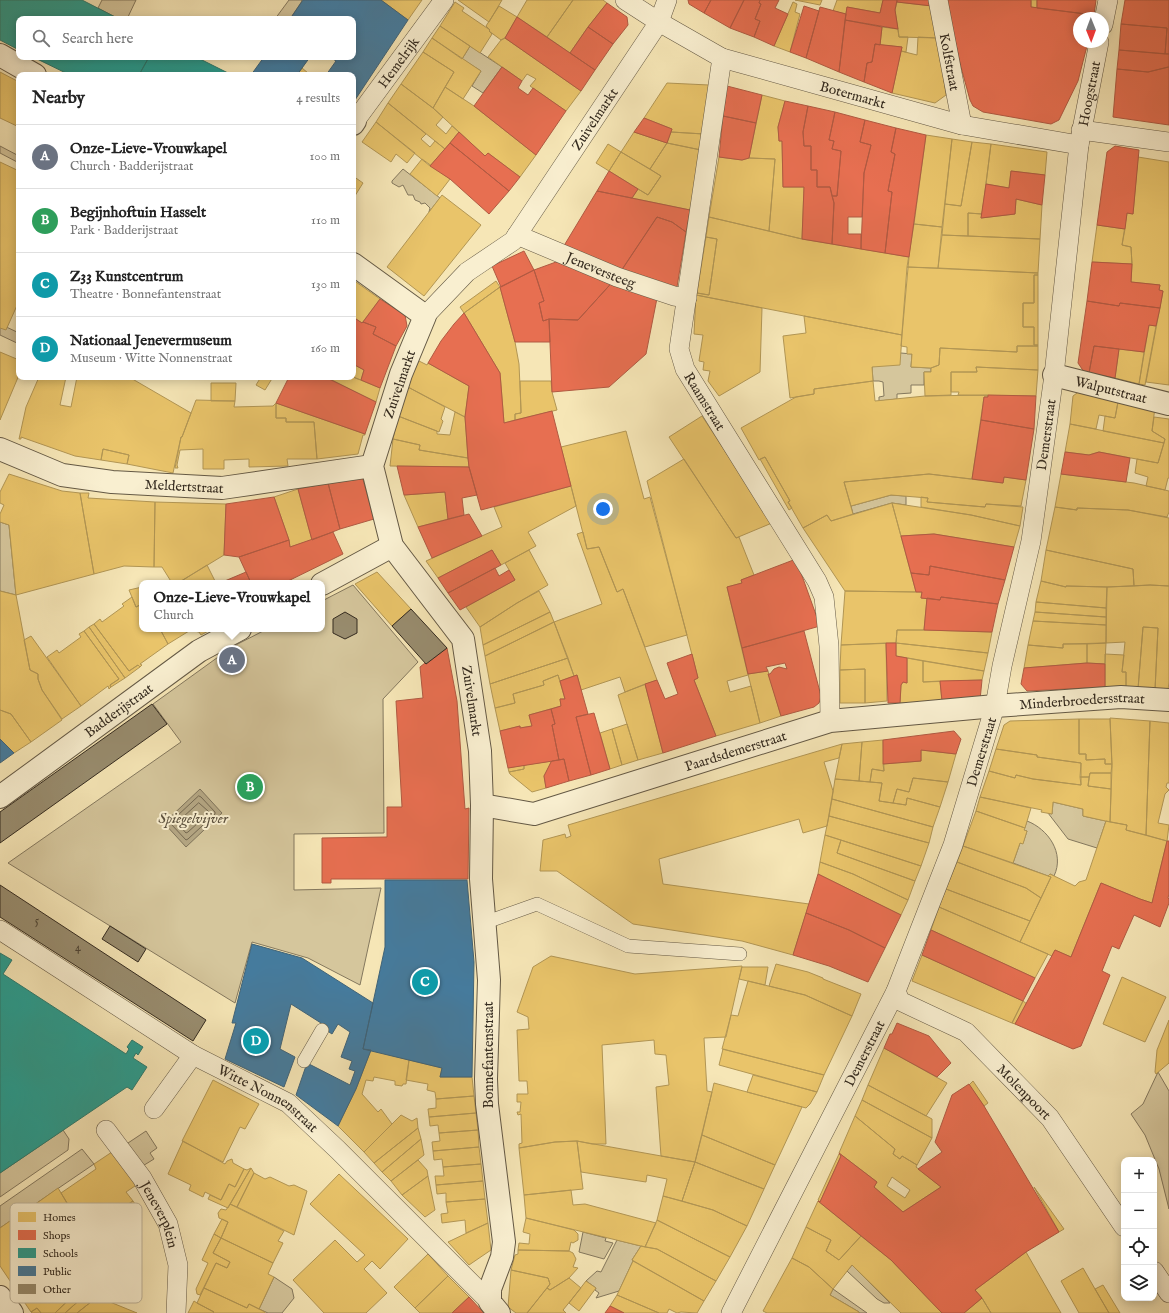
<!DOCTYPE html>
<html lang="en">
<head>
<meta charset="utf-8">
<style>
	:root { --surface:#fff; --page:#f2f2f2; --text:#222; --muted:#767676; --line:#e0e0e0; --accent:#db2777 }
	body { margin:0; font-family:"IM FELL English",serif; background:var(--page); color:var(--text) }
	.controls { position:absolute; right:12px; bottom:12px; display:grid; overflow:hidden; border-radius:8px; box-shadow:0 2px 10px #0003 }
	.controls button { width:36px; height:36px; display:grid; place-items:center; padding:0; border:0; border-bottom:1px solid var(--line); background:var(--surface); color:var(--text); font:20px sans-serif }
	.compass { position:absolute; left:1073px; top:12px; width:36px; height:36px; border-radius:50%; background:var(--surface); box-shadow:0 2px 10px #0003; rotate:179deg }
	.you { position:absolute; left:603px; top:509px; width:14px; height:14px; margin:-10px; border:3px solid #fff; border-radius:50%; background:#1a73e8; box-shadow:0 0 0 6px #1a73e833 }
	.badge { display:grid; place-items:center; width:26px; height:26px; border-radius:50%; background:var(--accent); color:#fff; font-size:13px; font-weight:700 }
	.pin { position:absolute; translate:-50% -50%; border:2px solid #fff; box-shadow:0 1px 4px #0006 }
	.popup { position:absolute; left:139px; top:580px; width:186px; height:52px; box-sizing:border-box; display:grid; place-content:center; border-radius:8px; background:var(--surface); filter:drop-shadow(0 1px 3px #0005); font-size:13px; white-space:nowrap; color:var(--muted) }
	.popup b { font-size:15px; color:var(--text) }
	.popup::after { content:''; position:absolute; left:50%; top:100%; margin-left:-8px; border:8px solid transparent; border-top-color:var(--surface) }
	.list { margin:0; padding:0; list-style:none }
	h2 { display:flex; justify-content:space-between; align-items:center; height:52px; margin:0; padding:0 16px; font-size:17px }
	h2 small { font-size:13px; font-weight:400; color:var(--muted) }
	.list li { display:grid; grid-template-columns:26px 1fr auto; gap:12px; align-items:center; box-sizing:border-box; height:64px; padding:0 16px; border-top:1px solid var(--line) }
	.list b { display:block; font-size:15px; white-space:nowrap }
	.list p { margin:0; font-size:13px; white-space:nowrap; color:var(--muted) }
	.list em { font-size:13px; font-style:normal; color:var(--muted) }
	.icon { flex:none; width:22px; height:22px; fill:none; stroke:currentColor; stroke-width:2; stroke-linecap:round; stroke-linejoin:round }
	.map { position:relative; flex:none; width:1169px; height:1313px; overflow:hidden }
	.search { position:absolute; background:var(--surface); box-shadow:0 2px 10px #0003; left:16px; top:16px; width:340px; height:44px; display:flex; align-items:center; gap:10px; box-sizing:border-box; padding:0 14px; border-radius:8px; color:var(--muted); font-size:15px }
	.panel { position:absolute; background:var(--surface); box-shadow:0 2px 10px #0003; left:16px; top:72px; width:340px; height:308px; border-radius:8px }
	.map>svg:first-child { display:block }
	.green { fill:#d5c69c; stroke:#84785e }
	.water { fill:#b4a683; stroke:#80745b }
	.homes { fill:#e9c46a; stroke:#b29654; fill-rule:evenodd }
	.shops { fill:#e76f51; stroke:#b15a42 }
	.schools { fill:#2a9d8f; stroke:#2d7a6d }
	.public { fill:#457b9d; stroke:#406377 }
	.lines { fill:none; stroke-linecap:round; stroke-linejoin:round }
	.shore { stroke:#746851; stroke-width:1 }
	.building { fill:#988c6e; stroke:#332a1f }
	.service-casing { stroke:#645945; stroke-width:14 }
	.pedestrian-casing { stroke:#645945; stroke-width:20 }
	.minor-casing { stroke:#645945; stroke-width:24 }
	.service { stroke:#f9efd0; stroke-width:13 }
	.pedestrian { stroke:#f9efd0; stroke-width:19 }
	.minor { stroke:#f9efd0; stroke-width:22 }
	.labels { text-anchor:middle; stroke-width:4; stroke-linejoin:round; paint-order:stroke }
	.number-label { font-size:12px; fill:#4c4233 }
	.street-label { font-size:14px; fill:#332a1f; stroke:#f9efd0 }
	.water-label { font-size:15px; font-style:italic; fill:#5a4f3d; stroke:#f9efd0 }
	.key { fill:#f9efd0; stroke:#beb49b; stroke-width:1 }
	.key-label { font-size:11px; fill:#332a1f }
</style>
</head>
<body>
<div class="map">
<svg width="1169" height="1313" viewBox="0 0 1169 1313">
	<rect width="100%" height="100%" fill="#f6e6b6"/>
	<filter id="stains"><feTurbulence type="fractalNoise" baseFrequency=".005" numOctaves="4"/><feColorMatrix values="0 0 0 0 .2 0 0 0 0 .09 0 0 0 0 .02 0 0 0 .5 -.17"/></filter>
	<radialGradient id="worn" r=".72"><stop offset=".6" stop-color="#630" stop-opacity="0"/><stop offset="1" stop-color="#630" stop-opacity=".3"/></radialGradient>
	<path class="green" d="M102 0H136L127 19H119L98 8Z
		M289 0H301L302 1 290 19H275Z
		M470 46 502 67 483 93 472 86 481 71 462 59Z
		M0 146 19 156V163L0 153Z
		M403 169 440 198 429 212 430 208 425 203 421 204 420 202 415 200 413 195H408L403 185 399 187 392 183V181Z
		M0 324 19 333V344L0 335Z
		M901 353 912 354 911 367 931 368V372H924V385H911V393L897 394V399L879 401V397L884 396 883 382 879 381H873L872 367Z
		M891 495 906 496V505L892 503 853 514 851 506Z
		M0 522 9 525 16 595 0 591Z
		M353 585 418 662 383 699 384 833 294 834V890L381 888 360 985 308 958 252 942 235 1003 8 863 181 742 153 704 232 647 267 629H322V601Z
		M1053 802 1083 809V816L1106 821 1097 848 1068 839 1048 813 1052 814Z
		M1027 821C1048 829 1065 853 1054 876L1050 874 1048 876 1013 863 1020 843H1023L1027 831 1024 830Z
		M1158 1072 1169 1091V1209L1159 1169 1145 1135 1131 1114 1143 1104Z
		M63 1130 69 1139 68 1150 0 1197V1173Z
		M146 1131 157 1148 150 1153 154 1159 141 1167 125 1145Z
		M82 1149 94 1164 0 1228V1206Z
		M583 1232 606 1238 605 1241 613 1243 604 1259 579 1252Z
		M617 1240 641 1246 632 1260 633 1261 619 1291 596 1298 599 1293 595 1290 596 1288 586 1281 597 1271 601 1272Z
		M852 1265 890 1303H884L877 1299 847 1271Z
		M274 1277 292 1289 294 1298 282 1313H268L259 1309Z
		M833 1289 867 1313H859V1312L830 1295Z"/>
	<path class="water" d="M200 789 222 813 186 847 164 823Z"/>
	<path class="homes" d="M381 0H422L408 20Z
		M458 0H502L489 22Z
		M527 0H573L547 37 517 17Z
		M573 0H603L607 3 588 27 570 53 547 37Z
		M795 0H822L820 5Z
		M837 0H883L880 13 847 7 846 14 833 11Z
		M1031 0H1037V8L1031 7Z
		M455 2 464 8 462 11 490 30 489 31 492 34 480 53 440 26Z
		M793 2 797 4 795 12 800 14 790 52 774 46Z
		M897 2 932 6 938 38 899 37 895 10Z
		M499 6 517 17 505 38 501 40 489 31 490 30 486 26Z
		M440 26 470 46 462 59 432 38Z
		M882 27 898 29 899 37H908L906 52 901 51 902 47 880 45Z
		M918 37 938 38 946 95 935 103 892 93 901 51 917 55Z
		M432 38 481 71 463 99 445 87 454 72 423 52Z
		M505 38 581 91 566 111 530 86 536 79 527 74 522 81 488 57 501 40Z
		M423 52 454 72 433 108 401 84Z
		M302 68 308 73 306 75H297Z
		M0 72 19 82V127L0 118Z
		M667 83 709 85 704 134 671 132 672 129 644 118Z
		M401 84 433 108 443 117 436 125 446 134 452 126 459 132 445 149 388 103Z
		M445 87 474 106 536 155 520 177 488 153 485 156 433 108Z
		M762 95 785 101 778 127 779 141H782L783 187H804L802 239 769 231 775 159 749 158Z
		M388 103 426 134 421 139 430 147 435 141 445 149 430 166 376 122Z
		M376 122 415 153 407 163 396 154 391 162 362 142Z
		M634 132 667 143 650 169 621 152Z
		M671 132 704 134 701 150 667 143Z
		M926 135 952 139 942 227 914 224Z
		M952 139 972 142 961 206 945 204Z
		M972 142 991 144 982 214 968 213V236L942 235 945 204 961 206Z
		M667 143 701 150 690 210 632 198 638 189 648 195 661 176 650 169Z
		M608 144 621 152 609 171 596 163Z
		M991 144 1047 152 1045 175 1011 171 1009 188 986 184Z
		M621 152 661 176 648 195 609 171Z
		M719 157 742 160 749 158 775 159 769 231 709 217Z
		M1138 157 1169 162V385L1146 382 1163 291 1159 290 1160 285 1131 282 1132 264 1131 247 1122 245 1127 213 1133 214Z
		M422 159 450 179 437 196 410 174Z
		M0 162 19 171V301L6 330 0 328Z
		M353 176 363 183 353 199Z
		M442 195 481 225 424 296 387 267Z
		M1016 199 1042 205 1040 239 968 236V213L982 214 981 218 1015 214Z
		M709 217 802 239 909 257 902 335 696 295 697 293 709 295 717 239 706 237Z
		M914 224 942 227 938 268 907 267Z
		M1097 225 1125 229 1122 245 1131 247 1132 264 1092 262Z
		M942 235 1040 239 1038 273 938 268Z
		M706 237 717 239 709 295 697 293Z
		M907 267 1038 273V275H1034V303H1023V327H1034V345H1038V346H1017V352L940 348 939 365 931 368 911 367 912 354H907V347L901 346Z
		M1034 275H1038V345H1034V327H1023V303H1034Z
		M496 281 500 287 464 313 460 307Z
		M356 282 380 299 362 323 353 317V286Z
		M500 287 515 342 519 364 521 410V413L515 414V420L504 423 500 373 464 313Z
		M696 295 762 308 760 372 719 396 708 381 710 371 703 370 704 362 699 361 703 335 694 334Z
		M804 316 902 335 900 365 872 367 873 381 814 389V394L790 398 783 336 806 333Z
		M1149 325 1156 326 1145 385 1139 384Z
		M1017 346H1038V370L976 367 977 372H951V395L925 396 924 372H931V368L939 365 940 348 1017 352Z
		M1119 349 1144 352 1139 384 1115 378Z
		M0 352 19 360V375L0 420Z
		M419 361 427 365 428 363 469 386 465 417 406 386Z
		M353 364 364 370 361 380 353 377Z
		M976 367 1038 370 1036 396 958 395 959 392H951V372H977Z
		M39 377H66L60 405 71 407 77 377H129L191 413 182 437H181L173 473 127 464 129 455 103 449 101 460 75 456 21 437V439H19L26 407Z
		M261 377H273L265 390 256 385Z
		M326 377H353L380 388 376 402Z
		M520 381H551L552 392 557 410 515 420V414L521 413Z
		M873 381 875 401 925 396 988 395V397H984L972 479 929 474 844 482 853 514 831 521 827 515 803 528 788 502 790 501 765 457 759 460 741 428 796 397 814 394V389Z
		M211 383H236L235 401H211Z
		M406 386 445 407 441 419 443 421 439 432 398 416Z
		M1081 390 1118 402 1115 418 1099 415 1096 429 1070 424 1073 396Z
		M196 400 235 401 234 407 273 406 276 403V418H286V422H314L317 459H287L288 466 249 467V459L224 460V469H203V449L180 450 177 465 178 468H175L181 437H182Z
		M1118 402 1155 407 1152 431 1165 439 1164 443 1103 431 1105 416 1115 418Z
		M276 403 365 434V435H363L358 454 317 459 314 422H286V418H276Z
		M455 412 465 417 468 458 419 450 420 445 393 439 398 416 437 431V434L450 435Z
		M702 416 772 523 736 538 669 437Z
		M1154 417 1169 419V478H1168L1165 490 1146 486 1148 477 1135 473 1137 459 1158 463 1165 439 1152 431Z
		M1070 424 1164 443 1158 463 1099 452 1089 455 1065 452Z
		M626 431 644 499 650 497 687 635 645 647 623 589 617 592 599 547 587 549 561 447Z
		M393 439 420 445 419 450 468 458 469 467 390 466Z
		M103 449 129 455 127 464 101 460Z
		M765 457 790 501 788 502 792 508 789 510 760 459Z
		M684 459 736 538 739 537 754 575 741 580 742 583 727 587 748 675 727 681 730 692 751 686 760 723 716 736 694 680 698 678 647 481Z
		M9 474 62 491 80 493 94 574 16 595 9 525 0 522V514L4 505 0 503V492Z
		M929 474 1003 483 1004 477 1026 480 1021 506 986 504 985 507 927 502 928 498 891 495 851 506 844 482Z
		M1061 474 1134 483 1169 491V512L1167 517 1128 510 1077 508V510L1055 507Z
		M571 486 576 506 528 532 536 546 501 565 492 550 438 578 426 561 502 527 494 507Z
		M298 489 312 540 290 547 289 540 274 497Z
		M445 492 448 519 418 527 404 495Z
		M80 493H89L88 498 155 502 154 567 124 566 94 574Z
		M921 497 928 498 927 502 985 507 986 504 1023 507 1020 526 971 515 921 507Z
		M155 502 226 504 224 555 178 583H172L162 567H154Z
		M892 503 971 515 1020 526 1014 547 934 534 901 536Z
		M892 503 916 592 845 591 803 528 827 515 831 521Z
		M1055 507 1077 510V508L1128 510 1169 518V586L1150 585 1134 586 1133 569 1046 550Z
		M583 532 587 549 599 547 617 592 623 589 657 680 625 692 620 677 581 690 577 675 574 676 554 622 602 604 577 534Z
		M529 550 548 585 517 603 480 627 466 607 515 580 505 563Z
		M1046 550 1133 569 1134 586 1107 587 1066 586V587L1041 581Z
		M207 565 216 583H178Z
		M377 572 411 609 392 626 355 584Z
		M1041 581 1066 587V586L1107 587 1106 608 1036 602Z
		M1150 585 1169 586V682L1168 690H1155L1158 628 1143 627 1138 689 1126 688V672H1122L1125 642 1106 643 1107 587Z
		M142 587V604L136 607 129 590Z
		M0 591 16 595 30 670 38 674V679L42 690 62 720 31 742 11 714 0 710Z
		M539 591 550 612 483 645 480 627 517 603Z
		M845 591 922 592 921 598H927L924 630H897L896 643 841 645Z
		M132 597 136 607 142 604V629H160L168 644 140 664 142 665 140 667 138 665 129 671 94 624 100 619 102 622 124 606 122 604Z
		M1036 602 1106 608V617L1035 612Z
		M550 612 554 622 485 656 483 645Z
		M1035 612 1106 617V625L1033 621Z
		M1033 621 1106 625V643L1063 644V648L1028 645Z
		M554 622 568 658 490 684 485 656Z
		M94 624 129 671 138 665 140 667 125 678 89 627Z
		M89 627 125 678 111 687 110 685 119 679 84 631Z
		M1143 627 1158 628 1155 690 1138 689Z
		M160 629H189V631L168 644Z
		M189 629H212L201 635 199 632 194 631H189Z
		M897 630H924L992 632 988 653 896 643Z
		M84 631 119 679 110 685 111 687 109 689 108 686 81 706 47 657 57 650 59 653 81 637 79 634Z
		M31 636 81 706 62 719 42 690 38 679V674L30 670 24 640Z
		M886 643 887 701 865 703V669L840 670 841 645Z
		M896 643 988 653 984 671 896 656Z
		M1106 643 1105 664 1087 663V644Z
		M1063 644H1087V663L1024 668 1028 645 1063 648Z
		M1105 654 1124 655 1122 672H1126V688L1105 687Z
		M568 658 574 676 560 681 558 675 543 681 544 685 513 694 515 703 495 708 490 684Z
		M907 658 923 661V682L940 681 942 702 900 703 901 685 903 682 907 683Z
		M923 661 984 671 982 680 923 682Z
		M865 669V703H840V670Z
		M768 671 781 716 760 723 748 674Z
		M558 675 565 699H560L561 706 529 715 532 726 520 728V726L500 731 495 708 515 703 513 694 544 685 543 681Z
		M645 684 663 753 638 760 618 695Z
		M0 710 11 714 31 742 14 753 0 739Z
		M1110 718 1150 721 1146 835 1126 830 1127 825 1110 822 1112 767Z
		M1079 719H1110L1112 764H1105V759L1086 760V754H1079Z
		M1079 719V754H1086V760L1105 759V764H1112L1111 773H1090L1089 777H1080L1081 763 1037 757V755L996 749 1004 725 1010 721Z
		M1150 721 1169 723V783H1167L1166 787 1169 790 1165 794 1158 823 1169 825 1167 841 1146 835Z
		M627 724 638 760 622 765 612 729Z
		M612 729 622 765 610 769 600 733Z
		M883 740 884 771 872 769 870 782 859 781 862 742Z
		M862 742 859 781 835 779 842 744Z
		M842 744 839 758 824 762 833 791 827 826 803 833 799 819 659 859 663 884 809 904 793 955 742 941 633 924 557 871H540L543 840 565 834 566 838 571 836 568 825Z
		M996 749 1037 755V757L1081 763V785L1033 779 1016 775 1015 778 989 771Z
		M921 750 956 754 948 782 913 778 909 792 897 789 893 803 879 801 882 783 870 782 872 769 884 771 883 764 921 761Z
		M552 761 544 776 546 788 532 792 510 774 509 772 524 769V765Z
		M524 765V769L509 772 508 768Z
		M989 771 1015 778 1016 775 1033 779 1081 785 1080 777H1089L1088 786 1111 789 1110 822 1083 816V809L1053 802 1052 814 1041 812 1042 810 980 797Z
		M1090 773H1111V789L1088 786Z
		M913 778 948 782 940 807 907 798 906 805 893 803 897 789 909 792Z
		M835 779 882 783 879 801 906 805 907 798 940 807 933 827 832 799Z
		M980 797 1031 808 1025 828 976 811Z
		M832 799 933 827 929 843 829 816Z
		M976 811 1025 828 1024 830 1027 831 1023 844 1020 843 1013 863 963 846Z
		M829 816 929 843 921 866 825 835Z
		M1106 821 1127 825 1126 830 1167 841 1152 903 1140 899 1101 883 1071 957 1055 950 1052 956 1020 942 1051 877 1048 876 1050 874 1075 886 1079 882 1086 880Z
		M825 835 841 840 837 853 915 881 908 900 853 874 820 862Z
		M841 840 921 866 915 881 837 853Z
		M963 846 1051 877 1041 898 1026 888 957 862Z
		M820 862 853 874 908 900 901 915 818 874Z
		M957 862 1026 888 1041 898 1030 921 946 889Z
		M946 889 1030 921 1020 942 939 907Z
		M939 907 1048 954 1035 978 931 930Z
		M922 955 1023 1001 1012 1023 912 981Z
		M551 956 635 974 742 966 726 1037 704 1038 707 1091 712 1092 695 1162 661 1156 656 1087 669 1085 666 1055 655 1054 654 1040 602 1045 606 1144H592L577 1141 555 1142 519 1148V1144L522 1143 521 1114 518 1115 517 1112H520L521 1102H517V1094H528L527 1081H519L517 1030 529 1029 528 1017 517 1012 533 967Z
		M776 964 808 972 823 978V979L861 994 852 1016 805 995 769 986Z
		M742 967H768L765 985 739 979Z
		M1122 977 1166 997 1145 1042 1103 1024Z
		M748 981 805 995 852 1016 824 1075 722 1049 731 1015 738 1016Z
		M1023 1001 1027 1004 1015 1024 1012 1023Z
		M1169 1020V1063L1156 1074 1155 1072 1157 1050Z
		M884 1048 947 1083 926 1116 868 1085Z
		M723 1049 824 1075 817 1092 719 1065Z
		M371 1050 409 1060 406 1084H403L402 1086 395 1085V1081L374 1077 373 1081 366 1080 362 1094 378 1112 381 1109 392 1124 364 1152 338 1126 356 1089Z
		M409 1060 442 1068 440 1077H472L474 1096 436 1099 435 1092 427 1090 428 1084 406 1080Z
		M753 1075 817 1092 810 1104 806 1108 747 1092Z
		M213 1080 259 1104 245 1129 240 1127 223 1162 182 1141Z
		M973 1081 988 1103 984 1106 969 1085Z
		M714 1083 802 1107 775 1165 702 1135Z
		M868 1085 932 1119V1138L862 1100Z
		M474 1096 476 1113 429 1117 428 1109 436 1108V1099Z
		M862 1100 932 1138 917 1165 902 1156 900 1159 893 1154 895 1149 855 1116Z
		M476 1113 478 1130 439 1133 438 1125 430 1126 429 1117Z
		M401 1115 412 1121 417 1118 418 1128 374 1163 364 1152Z
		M855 1116 895 1149 893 1154 900 1159 902 1156 917 1165 916 1167 941 1187 903 1212 874 1187 877 1182 839 1153ZM892 1177 910 1190 905 1198 887 1186Z
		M418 1128 421 1139 382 1172 374 1163Z
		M478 1130 479 1147 433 1151 432 1142 440 1141 439 1133Z
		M702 1135 775 1165 764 1189 695 1162Z
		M421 1139 424 1155 391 1181 382 1172Z
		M183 1141 225 1164 227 1161 232 1159 233 1163 244 1169 235 1187 229 1184 221 1200 205 1192 203 1197 189 1190 191 1185 168 1174Z
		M577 1141 583 1189 524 1195 519 1148 555 1142Z
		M577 1141 695 1162 682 1201 663 1196 667 1179 647 1175 646 1182 581 1172Z
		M479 1147 481 1164 443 1167 442 1159 434 1160 433 1151Z
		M115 1150 138 1184 126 1192 133 1201 112 1215 119 1226 92 1246 61 1193 96 1169 94 1164Z
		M839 1154 841 1156 820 1202 818 1200Z
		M418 1160 427 1170 428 1176 402 1195 391 1181Z
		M695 1162 764 1189 747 1226 713 1210 682 1201Z
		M481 1164 483 1181 436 1185 435 1176H444L443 1167Z
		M251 1168 228 1208 208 1199 210 1195 221 1200 229 1184 235 1187 244 1169 247 1170Z
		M251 1168 254 1173 237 1207 230 1204Z
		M254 1173 265 1179 270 1177 289 1186 294 1185 307 1191 294 1235 237 1207Z
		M339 1174 408 1239 380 1269 372 1261 364 1269 387 1293 366 1313H324L293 1280 335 1240 357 1262 365 1255 310 1204Z
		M428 1176 435 1210 425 1217 402 1195Z
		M483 1181 485 1199 446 1202V1193L437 1194 436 1185Z
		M1034 1187 1064 1229 1059 1232Z
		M58 1188 105 1265 55 1313H41L37 1308 31 1312 0 1266V1228L20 1214 28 1227 45 1215 37 1203Z
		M571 1190 573 1205 585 1204 656 1223 645 1247 526 1218 524 1195Z
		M663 1196 713 1210 747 1226 730 1257 657 1220Z
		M485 1199 488 1223 466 1233 465 1220 442 1223 441 1214 448 1213 446 1202Z
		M133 1201 135 1204 127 1210 131 1217 119 1226 112 1215Z
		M818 1201 861 1236 839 1260 826 1251 831 1240 806 1227Z
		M230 1204 284 1231 278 1241 283 1243 273 1263 221 1238 228 1222 219 1218 218 1213 221 1209 226 1210Z
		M526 1218 574 1230 578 1234V1240L573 1243 571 1242 569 1251 518 1250 519 1243 529 1244 530 1234 523 1232Z
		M222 1219 228 1222 221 1238 214 1234Z
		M657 1220 730 1257 716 1281 657 1249 645 1247Z
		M488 1223 491 1250 469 1265 448 1242Z
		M806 1227 831 1240 826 1251 839 1260 861 1236 891 1260 942 1313H901L852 1265 833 1289 809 1267 792 1258Z
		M214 1234 221 1238 213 1253 230 1262 227 1268 216 1263 200 1295 197 1294 196 1289 208 1263 202 1260Z
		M221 1238 273 1263 268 1274 274 1277 259 1309 249 1304 247 1308 204 1288 216 1263 227 1268 230 1262 213 1253Z
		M641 1246 657 1249 716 1281 704 1301 632 1260Z
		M518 1250 569 1251 573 1253 576 1259 573 1267 578 1268 569 1278 550 1290 547 1288 550 1284 548 1278 511 1270 515 1255 518 1254Z
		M1026 1252 1061 1313H991L982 1298 975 1290Z
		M428 1254 448 1276 415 1308 394 1287Z
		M792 1258 809 1267 833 1289 830 1295 859 1312V1313H767L763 1311Z
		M633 1261 704 1301 697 1313 681 1312 677 1313 669 1309 667 1313H659L617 1295Z
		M104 1266 109 1274 65 1313H55Z
		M1083 1268 1095 1289 1109 1313H1079L1061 1281Z
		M511 1270 548 1278 550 1284 527 1313H516L508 1307Z
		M109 1274 115 1283 77 1313H65Z
		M448 1276 469 1297 452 1313H420L415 1308Z
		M569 1278 581 1288 563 1310 566 1313H527L547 1288 550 1290Z
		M586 1281 596 1288 579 1311 569 1303Z
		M115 1283 120 1286 115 1296 113 1295 110 1302 137 1313H77Z
		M1103 1285 1120 1313H1109L1095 1289Z
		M204 1288 247 1308 249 1304 265 1312V1313H213L214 1312 197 1303Z
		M617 1295 659 1313H624L610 1306Z
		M982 1298 991 1313H964Z
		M194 1301 197 1303 214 1312 213 1313H188Z
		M37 1308 41 1313H32L31 1312Z"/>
	<path class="shops" d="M688 0H711L704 13 689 4Z
		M711 0H744L730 28 704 13Z
		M744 0H760L759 3 761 4 755 19 760 21 754 37 730 28Z
		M760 0H779L775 8 788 14 774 46 754 37 760 21 755 19 761 4 759 3Z
		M883 0H897L895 10 898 29 845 20 847 7 880 13Z
		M897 0H931L932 6 897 2Z
		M946 0H1031V7L1094 15 1093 18H1079V42H1088L1078 81 1059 120 1051 124 983 112 973 106 970 100 961 67Z
		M1037 0H1096L1094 15 1037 8Z
		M1125 0H1169V54H1165L1167 28 1121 24Z
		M607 3 627 17 628 25 613 44 588 27Z
		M804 6 819 11 806 58 790 52Z
		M820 7 846 14 839 72 806 58Z
		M517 17 595 70 581 91 505 38Z
		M845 20 882 27 880 45 875 44 872 62 867 63 864 82 839 72Z
		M1121 24 1167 28 1165 54 1119 50Z
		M588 27 613 44 595 70 570 53Z
		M875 44 902 47 892 93 864 82 867 63 872 62Z
		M1119 50 1169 54V67L1148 72 1117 69Z
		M502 67 522 81 518 88 528 95 533 88 566 111 536 155 474 106Z
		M1168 67H1169V125L1113 117 1117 69 1148 72Z
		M727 86 762 95 756 123 723 116Z
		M785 101 808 106 803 132 804 146H811V170H817V187H830L834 203 832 244 802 239 804 187H783L782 141H779L778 127Z
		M808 106 835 112 829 140 834 141 832 149 841 151 837 196H832L830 187H817V170H811V146H804L803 132Z
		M835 112 865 120 860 142 871 145 864 173 862 217H848V234H861V249L832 244 834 203 832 196H837L841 151 832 149 834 141 829 140Z
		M723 116 756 123 749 158 742 160 719 157Z
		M644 118 672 129 667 143 634 132Z
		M865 120 896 128 891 152 895 154 888 191 892 192 885 253 861 249 864 173 871 145 860 142Z
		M896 128 926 135 909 257 885 253 892 192 888 191 895 154 891 152Z
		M459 132 485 156 488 153 520 177 509 191 450 143Z
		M450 143 509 191 489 214 450 179 430 166Z
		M1115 146 1139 150 1133 214 1127 213 1125 229 1097 225 1107 152Z
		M609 171 638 189 632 198 597 191Z
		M1011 171 1045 175 1042 205 1016 199 1015 214 981 218 986 184 1009 188Z
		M597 191 690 210 686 232 672 222 657 217 617 277 562 249Z
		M657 217 672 222 686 232 676 293 659 288 646 354 609 387 552 392 549 319 578 320 617 277Z
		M524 251 534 270 501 287 492 266Z
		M556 262 617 277 578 320 549 319 543 321 539 303 544 301 534 270Z
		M1092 262 1132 264 1131 282 1160 285 1159 290 1163 291 1160 308 1120 303 1119 306 1087 301Z
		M534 270 544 301 539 303 543 321 549 319 550 342H515L500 287Z
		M380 299 405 315 407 326 396 346 373 334 376 327 363 322Z
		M1087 301 1119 306 1120 303 1160 308 1156 326 1149 325 1144 352 1094 346 1089 373 1084 372 1078 363Z
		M464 313 500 373 504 423 552 411 571 486 481 510 469 467 468 458 465 417 469 386 428 363 441 341 454 324Z
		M356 319 362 323 363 322 376 327 373 334 396 346 380 388 361 380 364 370 353 364V324Z
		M1094 346 1119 349 1115 378 1089 373Z
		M289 377H325L376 402 365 434 276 403Z
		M988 395 1036 396 1034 429 981 420 984 397H988Z
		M981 420 1034 429 1026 480 1004 477 1003 483 972 479Z
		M1065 452 1089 455 1099 452 1130 458 1126 482 1061 474Z
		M397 466 469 467 477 495 462 498 464 515 448 519 445 492 404 495Z
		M362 476 374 519 340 529 328 483Z
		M328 483 340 529 312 540 298 489Z
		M274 497 289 540 239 557 224 555 226 504Z
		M469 514 482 536 432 558 418 527Z
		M333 532 343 554 284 583H251L239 557 289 540 290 547Z
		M934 534 1014 547 1005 580 930 566 929 575 911 573 901 536Z
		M492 550 501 565 448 593 438 578Z
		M796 559 820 626 742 648 727 587 742 583 741 580Z
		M930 566 1005 580 998 604 941 597 940 600 921 598 922 592H916L911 573 929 575Z
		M495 568 499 576 509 570 515 580 460 610 448 593Z
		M246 572 251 583H220Z
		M941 597 998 604 992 632 924 630 927 598 940 600Z
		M804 631 821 696 819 703 814 707 781 716 768 674H770L774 669 779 667 787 669 785 663 766 667 768 671 748 674 742 648Z
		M886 643H896V656L907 658V683L903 682 901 685 900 703H888Z
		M447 648 457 701 465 809 469 808 468 879H331V883H322V838L387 837V807H402L396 701 423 698 420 667 425 663 426 664Z
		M692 654 698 678 694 680 716 736 663 753 645 684 657 680 665 699 678 694 667 663Z
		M1087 663 1105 664V687L1027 691 1021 684 1024 668Z
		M577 675 588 714 576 717 591 775 569 781 564 759 559 760 552 725 555 724 551 709 561 706 560 699H565L560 681Z
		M982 680 980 700 942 701 940 681Z
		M551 709 555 724 552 725 559 760 508 768 500 731 520 726V728L532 726 529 715Z
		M594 713 610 769 591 775 576 717Z
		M954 731 961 739 956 754 921 750V761L883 764V740Z
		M564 759 569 781 546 788 544 776 551 762 552 761Z
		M1167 841H1169V894L1168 898 1169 899V903L1160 927 1134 915 1119 949 1112 946 1102 971 1110 975 1081 1046 1073 1049 1015 1024 1055 950 1071 957 1101 883 1140 899 1152 903Z
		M818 874 901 915 885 948 849 930 806 913Z
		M806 913 849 930 885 948 868 982 829 966 793 955Z
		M931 930 1035 978 1023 1001 922 955Z
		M897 1023 929 1036 951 1063 937 1077 884 1048 890 1034H892Z
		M969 1084 984 1106 1059 1232 1026 1252 975 1290 982 1298 964 1313H942L891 1260 818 1201 820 1202 841 1156 839 1153 877 1182 874 1187 903 1212 941 1187 918 1169 942 1152 935 1142 952 1095Z
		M469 1297 484 1313H452Z
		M610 1306 624 1313H605Z"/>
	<path class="schools" d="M0 0H82L119 19H19V50L0 40Z
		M33 57H149L139 75H70Z
		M149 57H196L232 75H139Z
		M0 953 12 960 3 974 126 1054 129 1049 127 1047 132 1040 143 1047 138 1055 136 1053 133 1058 147 1067 132 1090 127 1087 0 1173Z"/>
	<path class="public" d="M303 0H381L408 20 353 103V75H326L336 61 330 57H353V19H290Z
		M264 57H310L297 75H251Z
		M0 739 14 753 0 763Z
		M385 880H467L474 962 472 1077H440L442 1068 363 1049 385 947Z
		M252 944 302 958 373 1003 363 1049 371 1050 356 1089 338 1126 296 1095 307 1063 350 1085 355 1071 349 1069 352 1061 341 1057 350 1032 338 1024 332 1034 320 1026 321 1023 291 1004 280 1049 295 1057 284 1087 225 1059 236 1023H232Z"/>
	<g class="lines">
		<path class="shore" d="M199 796 201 797 215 812V814L188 839 186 840 171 824V822Z
			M199 803 208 811V814L188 832 186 833 178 824V822Z"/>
	</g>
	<path class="building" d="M411 609 447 648 426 664 392 626Z
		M345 612 357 619V633L345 639 333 633V619Z
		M152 704 167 724 0 843V812Z
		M0 885 206 1020 193 1041 0 917Z
		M110 926 146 949 138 962 102 939Z"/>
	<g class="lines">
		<defs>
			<path id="service" d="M484 923 537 904 628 946 740 954
				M304 1061 322 1030"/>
			<g id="pedestrian">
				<path id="s1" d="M625 0 659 22 722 58 962 125 1079 145"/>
				<path id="s2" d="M938 0 962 125"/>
				<path d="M1103 25 1108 0"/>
				<path id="s3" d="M722 58 679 349 685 369 817 581 824 597 829 646 830 721"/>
				<path id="s4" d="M355 121 444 0"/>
				<path d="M1081 130 1169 142"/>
				<path id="s5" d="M517 235 617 277 674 296 687 298"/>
				<path id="s6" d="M425 316 467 272 513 241 659 22 667 0"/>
				<path id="s7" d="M0 930 193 1055 288 1103 338 1150 490 1302"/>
				<path id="s8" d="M896 991 900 1001 966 1032 1050 1118 1124 1227"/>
				<path d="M154 1109 193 1055"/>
				<path id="s9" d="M106 1130 142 1178 168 1224 178 1265 176 1313"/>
				<path d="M1154 1271 1169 1293"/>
				<path id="s10" d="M731 1313 896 991 953 845 995 706 1002 666 1031 541 1054 375 1079 145 1099 42"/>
			</g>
			<g id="minor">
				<path d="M0 55 35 75"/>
				<path d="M353 124 355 121"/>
				<path id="s11" d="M353 264 425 316 401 374 372 466 392 546 463 639 480 751 482 805 481 879 489 980 486 1079 487 1104 504 1242 502 1257 490 1289V1302L499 1313"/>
				<path id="s12" d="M1054 375 1169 404"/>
				<path id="s13" d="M0 449 62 475 112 482 222 488 372 466"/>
				<path d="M322 584 392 546"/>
				<path id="s14" d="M0 797 199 651 240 629"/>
				<path id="s15" d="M482 805 534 814 830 721 995 706 1121 697 1169 700"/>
				<path d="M0 1297 12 1313"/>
			</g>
		</defs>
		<use href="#service" class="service-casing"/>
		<use href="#pedestrian" class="pedestrian-casing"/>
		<use href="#minor" class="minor-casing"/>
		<use href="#service" class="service"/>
		<use href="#pedestrian" class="pedestrian"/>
		<use href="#minor" class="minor"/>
	</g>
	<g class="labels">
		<g class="number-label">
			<text x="37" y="924">5</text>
			<text x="78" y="951">4</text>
		</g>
		<g class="street-label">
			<text dy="5" stroke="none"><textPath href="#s4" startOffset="73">Hemelrijk</textPath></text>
			<text dy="5" stroke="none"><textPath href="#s2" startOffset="63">Kolfstraat</textPath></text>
			<text dy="5" stroke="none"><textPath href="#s10" startOffset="1284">Hoogstraat</textPath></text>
			<text dy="5" stroke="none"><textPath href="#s1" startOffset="249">Botermarkt</textPath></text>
			<text dy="5" stroke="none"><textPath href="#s6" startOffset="263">Zuivelmarkt</textPath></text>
			<text dy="5" stroke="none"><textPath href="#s5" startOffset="91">Jeneversteeg</textPath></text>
			<text transform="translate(399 384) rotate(-71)" y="5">Zuivelmarkt</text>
			<text dy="5" stroke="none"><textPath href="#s12" startOffset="59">Walputstraat</textPath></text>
			<text dy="5" stroke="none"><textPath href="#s3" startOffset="353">Raamstraat</textPath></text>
			<text dy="5" stroke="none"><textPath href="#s10" startOffset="940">Demerstraat</textPath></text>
			<text dy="5" stroke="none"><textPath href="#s13" startOffset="190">Meldertstraat</textPath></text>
			<text dy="5" stroke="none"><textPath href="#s11" startOffset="510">Zuivelmarkt</textPath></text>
			<text dy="5" stroke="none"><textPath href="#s15" startOffset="616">Minderbroedersstraat</textPath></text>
			<text dy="5" stroke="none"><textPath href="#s14" startOffset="147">Badderijstraat</textPath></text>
			<text dy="5" stroke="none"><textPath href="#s15" startOffset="264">Paardsdemerstraat</textPath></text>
			<text dy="5" stroke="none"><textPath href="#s10" startOffset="616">Demerstraat</textPath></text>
			<text dy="5" stroke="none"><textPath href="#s10" startOffset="292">Demerstraat</textPath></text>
			<text transform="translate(488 1055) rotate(-90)" y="5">Bonnefantenstraat</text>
			<text dy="5" stroke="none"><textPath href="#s8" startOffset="167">Molenpoort</textPath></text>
			<text dy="5" stroke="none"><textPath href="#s7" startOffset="317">Witte Nonnenstraat</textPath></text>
			<text dy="5" stroke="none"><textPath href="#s9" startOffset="101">Jeneverplein</textPath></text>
		</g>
		<g class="water-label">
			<text x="193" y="823">Spiegelvijver</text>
		</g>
	</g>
	<rect x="10" y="1203" width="132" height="100" rx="6" class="key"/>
	<rect x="18" y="1212" width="18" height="10" fill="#e9c46a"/>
	<rect x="18" y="1230" width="18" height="10" fill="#e76f51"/>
	<rect x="18" y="1248" width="18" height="10" fill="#2a9d8f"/>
	<rect x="18" y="1266" width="18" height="10" fill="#457b9d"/>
	<rect x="18" y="1284" width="18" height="10" fill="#988c6e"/>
	<g class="key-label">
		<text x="43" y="1221">Homes</text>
		<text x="43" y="1239">Shops</text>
		<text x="43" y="1257">Schools</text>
		<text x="43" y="1275">Public</text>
		<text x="43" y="1293">Other</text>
	</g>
	<rect width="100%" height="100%" filter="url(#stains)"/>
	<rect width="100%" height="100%" fill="url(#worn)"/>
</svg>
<div class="controls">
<button>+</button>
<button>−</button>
<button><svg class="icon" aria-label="locate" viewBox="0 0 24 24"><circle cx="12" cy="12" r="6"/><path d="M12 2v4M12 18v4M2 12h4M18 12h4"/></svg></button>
<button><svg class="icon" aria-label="layers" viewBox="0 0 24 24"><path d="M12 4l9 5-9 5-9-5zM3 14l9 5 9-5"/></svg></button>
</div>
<svg class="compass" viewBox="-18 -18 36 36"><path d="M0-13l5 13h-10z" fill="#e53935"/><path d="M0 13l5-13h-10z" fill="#767676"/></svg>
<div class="you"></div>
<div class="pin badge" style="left:232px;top:660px;background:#6b7280">A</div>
<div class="popup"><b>Onze-Lieve-Vrouwkapel</b>Church</div>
<div class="pin badge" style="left:250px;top:787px;background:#2e9e5b">B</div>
<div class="pin badge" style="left:425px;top:982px;background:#0f9aa8">C</div>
<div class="pin badge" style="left:256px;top:1041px;background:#0f9aa8">D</div>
<div class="search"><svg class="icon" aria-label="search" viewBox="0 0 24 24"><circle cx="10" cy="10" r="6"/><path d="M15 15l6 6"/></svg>Search here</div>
<section class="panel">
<h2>Nearby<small>4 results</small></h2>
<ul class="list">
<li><span class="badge" style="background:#6b7280">A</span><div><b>Onze-Lieve-Vrouwkapel</b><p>Church · Badderijstraat</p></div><em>100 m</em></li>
<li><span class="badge" style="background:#2e9e5b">B</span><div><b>Begijnhoftuin Hasselt</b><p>Park · Badderijstraat</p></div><em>110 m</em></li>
<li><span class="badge" style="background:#0f9aa8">C</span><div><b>Z33 Kunstcentrum</b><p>Theatre · Bonnefantenstraat</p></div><em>130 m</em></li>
<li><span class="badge" style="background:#0f9aa8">D</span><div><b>Nationaal Jenevermuseum</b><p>Museum · Witte Nonnenstraat</p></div><em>160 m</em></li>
</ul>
</section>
</div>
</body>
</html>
